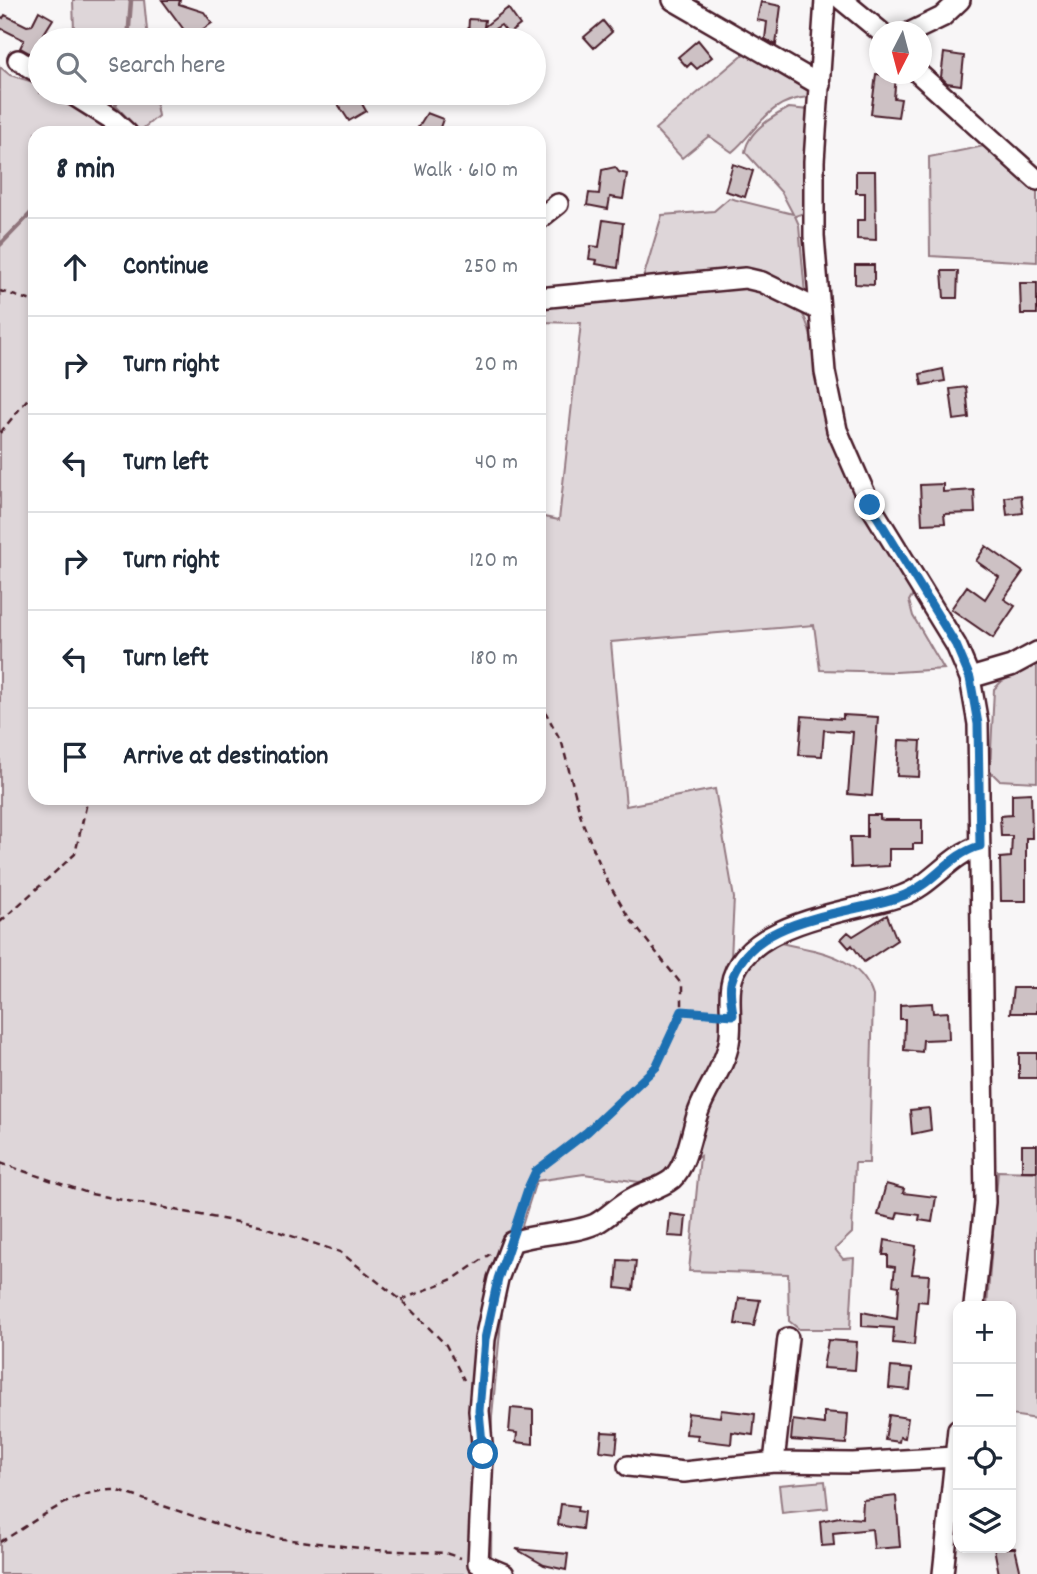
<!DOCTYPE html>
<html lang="en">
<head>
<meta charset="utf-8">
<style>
	:root { --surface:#fff; --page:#f6f6f7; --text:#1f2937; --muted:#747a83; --line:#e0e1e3 }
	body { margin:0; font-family:Dekko,sans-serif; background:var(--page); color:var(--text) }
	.controls { position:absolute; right:21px; bottom:21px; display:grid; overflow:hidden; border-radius:14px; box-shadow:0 4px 10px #0003 }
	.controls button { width:63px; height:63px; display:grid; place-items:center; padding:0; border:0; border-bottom:2px solid var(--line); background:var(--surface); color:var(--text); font:35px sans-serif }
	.compass { position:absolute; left:869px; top:21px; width:63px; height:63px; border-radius:50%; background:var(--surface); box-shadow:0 4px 10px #0003; rotate:186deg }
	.stop { position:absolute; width:21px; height:21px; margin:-16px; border:5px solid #1f6fb2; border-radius:50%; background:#fff }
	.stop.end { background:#1f6fb2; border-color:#fff; box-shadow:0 2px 7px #0008 }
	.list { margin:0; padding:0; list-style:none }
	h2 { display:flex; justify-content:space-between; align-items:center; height:91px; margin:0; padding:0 28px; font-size:30px }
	h2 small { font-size:23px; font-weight:400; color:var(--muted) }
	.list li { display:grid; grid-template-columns:46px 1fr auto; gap:21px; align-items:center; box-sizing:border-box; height:98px; padding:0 28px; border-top:2px solid var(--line) }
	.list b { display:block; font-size:26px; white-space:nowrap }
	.list em { font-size:23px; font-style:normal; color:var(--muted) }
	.icon { flex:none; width:38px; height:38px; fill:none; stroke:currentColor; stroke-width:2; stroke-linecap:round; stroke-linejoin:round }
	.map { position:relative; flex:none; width:1037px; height:1574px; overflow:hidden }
	.search { position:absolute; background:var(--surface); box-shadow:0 4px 10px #0003; left:28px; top:28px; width:518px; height:77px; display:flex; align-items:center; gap:18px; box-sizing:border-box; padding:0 24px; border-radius:38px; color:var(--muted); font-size:26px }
	.panel { position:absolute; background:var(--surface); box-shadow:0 4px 10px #0003; left:28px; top:126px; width:518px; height:679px; border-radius:21px }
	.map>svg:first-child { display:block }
	.green { fill:#ded6d9; stroke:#947a82; stroke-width:2 }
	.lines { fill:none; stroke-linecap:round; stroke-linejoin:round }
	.stream { stroke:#8f747b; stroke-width:4.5 }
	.building { fill:#cdc1c4; stroke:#4a1f2b; stroke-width:2 }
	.minor-casing { stroke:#4a1f2b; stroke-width:24 }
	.path { stroke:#4a1f2b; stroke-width:2.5; stroke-dasharray:7 5; stroke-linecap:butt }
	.minor { stroke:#fff; stroke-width:19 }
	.route { stroke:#1f6fb2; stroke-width:9 }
</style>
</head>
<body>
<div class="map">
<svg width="1037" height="1574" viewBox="0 0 1037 1574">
	<rect width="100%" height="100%" fill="#f8f6f7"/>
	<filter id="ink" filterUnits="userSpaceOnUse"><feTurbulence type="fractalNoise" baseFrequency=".0143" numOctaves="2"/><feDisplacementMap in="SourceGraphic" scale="14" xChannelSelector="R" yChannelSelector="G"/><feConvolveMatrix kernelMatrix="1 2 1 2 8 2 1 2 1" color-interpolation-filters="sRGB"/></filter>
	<g filter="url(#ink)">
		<path class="green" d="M73 0H144L148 40H80L74 31Z
			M746 52 808 91 809 97C767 100 759 129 732 152L709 136 682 158 655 129Z
			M0 67 10 75 40 84V93H60L112 126 118 133H35V798H539V516L559 520 581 323 539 322V303L741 285C759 288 786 294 799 309 817 330 815 384 823 412 843 479 875 536 913 594L909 601 913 616 944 669 896 672 820 670 814 625 611 642 626 806 715 789 734 898 731 958 740 985 755 955 775 942C813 950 860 954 873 996L869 1163H855L852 1233 835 1249 843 1259 854 1258 850 1329H799L789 1321 788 1274 689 1271 700 1156 673 1173 639 1182 584 1174 536 1181 505 1280 492 1416 491 1574H0Z
			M116 93H154L158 116 140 131 112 102Z
			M789 108 809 110 804 213 795 216 799 225 805 294 749 272 642 282 662 215 714 211 729 198 793 214 782 193 745 152C748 131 771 117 789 108Z
			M989 145 1037 188V262L930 256 929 157Z
			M1037 663V782L999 780 990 771 994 689 1002 681Z
			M998 1171 1037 1172V1419L1011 1415V1306H987Z
			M825 1481 828 1508 782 1513 779 1485Z"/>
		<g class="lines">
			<path class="stream" d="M128 40 131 0
				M111 114 121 93
				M101 133 107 122
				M0 245 35 209"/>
		</g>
		<path class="building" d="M162 0H180L179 4 204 12 212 23 190 38Z
			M761 2 781 6 776 45 765 39 767 22 757 20Z
			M508 8 520 25 508 34 501 25 488 33 484 28 483 37 468 36 469 19 485 20 484 27Z
			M39 11 53 19 40 40V59L20 48 24 40 0 28V16L3 18 5 15 27 26 32 25Z
			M603 21 612 32 594 48 584 37Z
			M698 40 712 57 697 69 691 63 687 67 678 57Z
			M944 53 964 56 961 85 947 83 941 77Z
			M876 74 896 76 894 98 901 99 898 117 871 114Z
			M356 93 366 111 349 121 338 104Z
			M427 113 443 119 438 133 417 129Z
			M733 164 753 171 745 197 725 191Z
			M615 167 619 172 627 174 623 199 610 197 608 209 587 205 589 193 599 194 602 170Z
			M856 171H875L876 240 857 239V220H865V193H856Z
			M603 220 623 223 618 268 596 264 597 260 589 259 591 246 599 247Z
			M855 265H874V285L855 284Z
			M942 271H958L957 298H944Z
			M1020 283H1037V314H1021Z
			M943 369 945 381 922 385 920 374Z
			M966 387 969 418 954 420 950 389Z
			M943 484V492L974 490 975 513 944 514 945 523 922 524 920 485Z
			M1021 495 1023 513 1007 515 1005 497Z
			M986 546 1023 572 1004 599 1015 606 993 638 951 609 967 586 985 599 999 577 976 561Z
			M843 715 878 717 872 796 848 794 853 732 824 730 822 756 799 755 802 716 843 719Z
			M899 740 921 741 919 777 897 776Z
			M1031 793 1032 838H1026V901H1001L1000 858 1011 857 1012 836H1001L1000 816 1012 815V794Z
			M867 815H880V819L884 820H922V844H913V849H889V866L851 868 850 837H867Z
			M887 915 897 940 864 962 852 945 849 948 841 939 848 932 853 936Z
			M1013 988H1037V1013H1010Z
			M932 1003 933 1013 948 1012 949 1039 923 1040 922 1052 904 1050 905 1019H900V1005Z
			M1019 1053H1037V1078H1019Z
			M929 1108 931 1130 912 1134 910 1110Z
			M1022 1145H1037V1171H1022Z
			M886 1184 904 1189 903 1193 936 1197 932 1222 919 1220 920 1215 898 1212 896 1219 878 1215Z
			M670 1214 686 1216 684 1237 668 1236Z
			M885 1240 916 1246 912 1274 929 1275 927 1302 918 1301 914 1345 893 1343 894 1328 862 1326V1312L897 1319 899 1286 893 1285 895 1267 888 1266V1255H883Z
			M618 1260 636 1261 633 1290 616 1288Z
			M739 1298 760 1300 754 1326 735 1324Z
			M828 1340 857 1342 855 1370 823 1368Z
			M891 1367 912 1369 910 1390 889 1388Z
			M511 1408 533 1410V1444L516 1442 517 1433 509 1432Z
			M721 1410 755 1414 753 1435 732 1432 731 1444 697 1440 698 1435 686 1434 688 1413 720 1417Z
			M824 1412 848 1414 846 1444 791 1440 793 1420 824 1424Z
			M889 1415 908 1418 905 1438 900 1437 899 1442 885 1440Z
			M602 1432 618 1433 616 1453 600 1451Z
			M896 1496 900 1547 874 1549 872 1529 833 1533 834 1545 822 1546 820 1521 839 1517 862 1519 863 1500Z
			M561 1504 578 1506 577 1511 584 1512 582 1529 558 1525Z
			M994 1548H1015L1021 1574H999Z
			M516 1549 568 1554 566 1570 544 1565Z"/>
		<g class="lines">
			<defs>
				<path id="minor" d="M673 0 820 85
					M825 0 814 161V236L825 372 837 430 870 505 956 645 970 678 978 724 985 1202 974 1306
					M842 0 881 32
					M911 32 942 17 960 0
					M18 60 40 74
					M919 74 1037 180
					M70 93 113 120 127 133
					M539 219 558 204
					M539 298 745 278 762 282 819 310
					M970 678 1011 666 1037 652
					M774 1462 788 1338
					M628 1466 684 1472 774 1462 853 1463 954 1457
					M504 1574 478 1563 483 1454 479 1411 485 1339 498 1279 512 1242C539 1232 569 1235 595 1224 609 1217 619 1204 634 1197 646 1191 661 1188 672 1179 688 1164 691 1130 699 1110 707 1088 725 1066 729 1043 733 1023 728 1003 731 985 741 921 854 912 901 896 932 886 949 855 980 846
					M943 1574 958 1429"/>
			</defs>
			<use href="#minor" class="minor-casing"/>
			<path class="path" d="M0 291 35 302
				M0 433 35 390
				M539 700 562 743 582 821 606 879 629 918 682 985V1011L715 1013
				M0 922 75 854 88 798
				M0 1163 91 1194 264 1227 340 1252 401 1300 446 1345 464 1380
				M518 1223 536 1171 587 1132 656 1067 682 1011
				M401 1300 455 1278 490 1254
				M0 1542C34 1523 75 1488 116 1490L250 1535 376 1550 445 1553 461 1558"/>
			<use href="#minor" class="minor"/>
		</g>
	</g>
	<g class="lines" filter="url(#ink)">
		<path class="route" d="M483 1454 479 1411 485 1339 498 1279 529 1186 536 1171 587 1132 656 1067 682 1011 733 1015C732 1005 729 992 731 983 750 913 853 916 905 895 934 883 950 854 980 846L978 724 970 678 956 645 870 505"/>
	</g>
</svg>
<div class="controls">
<button>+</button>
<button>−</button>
<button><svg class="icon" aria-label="locate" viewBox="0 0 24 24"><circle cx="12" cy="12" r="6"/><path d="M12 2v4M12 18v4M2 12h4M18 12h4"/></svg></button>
<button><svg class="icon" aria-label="layers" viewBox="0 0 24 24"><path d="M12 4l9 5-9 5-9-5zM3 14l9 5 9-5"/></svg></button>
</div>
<svg class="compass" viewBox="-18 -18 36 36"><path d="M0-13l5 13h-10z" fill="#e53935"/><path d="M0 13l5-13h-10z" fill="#747a83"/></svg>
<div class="stop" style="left:483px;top:1454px"></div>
<div class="stop end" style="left:870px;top:505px"></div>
<div class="search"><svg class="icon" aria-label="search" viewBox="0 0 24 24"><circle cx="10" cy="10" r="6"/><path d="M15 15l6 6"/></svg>Search here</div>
<section class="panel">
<h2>8 min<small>Walk · 610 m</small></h2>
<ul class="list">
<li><svg class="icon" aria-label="ahead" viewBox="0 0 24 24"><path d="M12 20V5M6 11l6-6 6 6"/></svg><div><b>Continue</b></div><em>250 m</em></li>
<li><svg class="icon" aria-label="right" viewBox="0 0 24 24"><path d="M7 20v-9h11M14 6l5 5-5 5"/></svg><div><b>Turn right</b></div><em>20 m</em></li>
<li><svg class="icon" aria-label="left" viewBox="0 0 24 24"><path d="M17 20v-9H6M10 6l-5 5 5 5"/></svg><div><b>Turn left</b></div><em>40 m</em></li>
<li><svg class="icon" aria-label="right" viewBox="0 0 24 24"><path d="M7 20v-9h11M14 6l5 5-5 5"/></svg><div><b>Turn right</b></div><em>120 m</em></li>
<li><svg class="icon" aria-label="left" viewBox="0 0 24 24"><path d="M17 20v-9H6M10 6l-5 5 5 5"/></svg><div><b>Turn left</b></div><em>180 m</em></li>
<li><svg class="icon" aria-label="arrive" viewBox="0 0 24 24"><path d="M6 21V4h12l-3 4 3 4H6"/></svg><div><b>Arrive at destination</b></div></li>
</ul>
</section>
</div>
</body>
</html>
